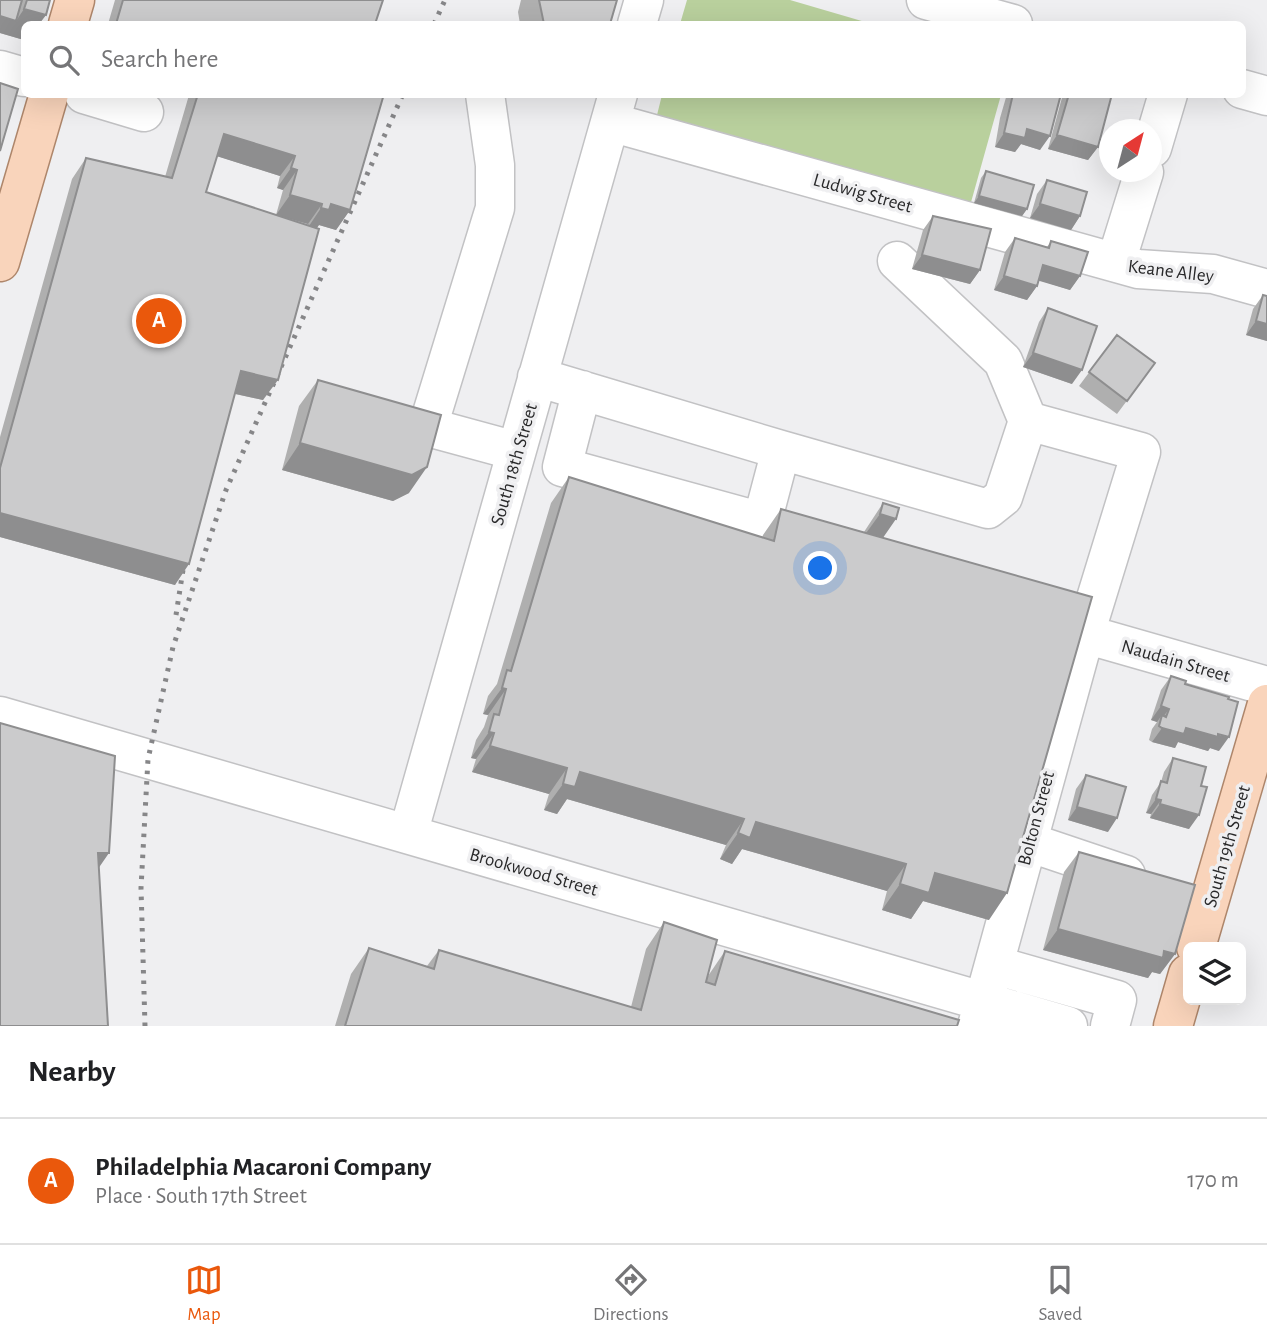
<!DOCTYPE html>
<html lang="en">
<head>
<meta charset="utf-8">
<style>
	:root { --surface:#fff; --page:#f2f2f2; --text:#202124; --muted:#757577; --line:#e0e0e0; --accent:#ea580c }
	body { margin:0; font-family:"Alegreya Sans",sans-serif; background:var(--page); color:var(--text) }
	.controls { position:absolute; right:21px; bottom:21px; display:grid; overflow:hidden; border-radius:10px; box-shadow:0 7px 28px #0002 }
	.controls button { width:63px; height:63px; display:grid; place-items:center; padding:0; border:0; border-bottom:2px solid var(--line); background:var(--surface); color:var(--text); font:35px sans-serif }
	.compass { position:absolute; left:1099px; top:119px; width:63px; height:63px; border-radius:50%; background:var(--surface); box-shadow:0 7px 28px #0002; rotate:36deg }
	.you { position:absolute; left:821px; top:569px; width:24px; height:24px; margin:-18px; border:5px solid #fff; border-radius:50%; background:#1a73e8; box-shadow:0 0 0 10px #1a73e833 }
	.badge { display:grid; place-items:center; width:46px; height:46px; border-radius:50%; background:var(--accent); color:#fff; font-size:23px; font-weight:700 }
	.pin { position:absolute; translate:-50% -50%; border:4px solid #fff; box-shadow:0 2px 7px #0006 }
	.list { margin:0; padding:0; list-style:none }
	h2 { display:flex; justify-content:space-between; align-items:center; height:91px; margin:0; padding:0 28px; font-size:30px }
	h2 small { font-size:23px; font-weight:400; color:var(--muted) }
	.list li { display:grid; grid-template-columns:46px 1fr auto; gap:21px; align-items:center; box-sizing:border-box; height:126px; padding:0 28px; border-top:2px solid var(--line) }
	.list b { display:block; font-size:26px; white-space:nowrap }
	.list p { margin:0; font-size:23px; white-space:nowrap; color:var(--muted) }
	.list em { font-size:23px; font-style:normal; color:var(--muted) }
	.icon { flex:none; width:38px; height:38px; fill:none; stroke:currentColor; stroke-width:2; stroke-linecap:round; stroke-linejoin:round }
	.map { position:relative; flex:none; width:1267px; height:1026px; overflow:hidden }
	.search { position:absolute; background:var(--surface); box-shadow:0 7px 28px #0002; left:21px; right:21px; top:21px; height:77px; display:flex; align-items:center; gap:18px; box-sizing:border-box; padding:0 24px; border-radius:10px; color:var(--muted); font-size:26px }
	.sheet { height:217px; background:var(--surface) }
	nav { display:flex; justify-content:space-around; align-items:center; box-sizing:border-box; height:98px; border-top:2px solid var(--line); background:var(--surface); font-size:19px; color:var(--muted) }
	nav a { display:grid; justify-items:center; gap:4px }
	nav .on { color:var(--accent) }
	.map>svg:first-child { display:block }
	.green { fill:#b9d09d }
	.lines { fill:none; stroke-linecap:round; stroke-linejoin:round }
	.minor-casing { stroke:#c2c2c4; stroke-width:41 }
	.major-casing { stroke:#ae866b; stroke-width:41 }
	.minor { stroke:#fff; stroke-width:38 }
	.major { stroke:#f9d4bb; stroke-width:38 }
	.rail { stroke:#868688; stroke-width:5; stroke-dasharray:3.5 7; stroke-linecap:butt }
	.wall { fill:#afafaf; fill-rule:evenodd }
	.shaded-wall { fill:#8e8e8f }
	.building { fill:#cbcbcc; stroke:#8e8e8f; stroke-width:2 }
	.labels { text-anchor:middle; stroke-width:7; stroke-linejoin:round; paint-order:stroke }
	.street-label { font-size:19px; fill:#29292a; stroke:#efeff1 }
</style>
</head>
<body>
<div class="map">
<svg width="1267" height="1026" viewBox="0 0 1267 1026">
	<rect width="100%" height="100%" fill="#efeff1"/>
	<path class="green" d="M687 0H790L872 24H680Z
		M662 95H1001L968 213 656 119Z"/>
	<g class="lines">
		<defs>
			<path id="minor" d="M926 0 1013 24
				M637 24 644 0
				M0 70 24 77
				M1242 89 1267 96
				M84 94 144 112
				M485 94 495 165V208L430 420 435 429 516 451
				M610 122 1138 269 1213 274 1267 289
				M1152 148 1168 94
				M897 261 1003 361 1028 421
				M1116 262 1144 172
				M537 377 781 450 988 509 1003 497 1028 421 1141 452 1085 634 977 1026
				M582 390 562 467 762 522 781 450
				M1085 634 1267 686
				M0 716 1068 1026
				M408 834 618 94
				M1028 842 1126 875
				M994 965 1117 1000 1110 1026"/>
			<path id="major" d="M68 24 75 0
				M0 262 49 94
				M1196 947 1267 704
				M1173 1026 1188 974"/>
		</defs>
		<use href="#minor" class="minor-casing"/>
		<use href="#major" class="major-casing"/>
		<use href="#minor" class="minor"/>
		<use href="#major" class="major"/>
		<path class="rail" d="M434 24 445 0
			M176 615 185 557
			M145 1026 141 888 148 759 173 647 226 490 403 94"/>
	</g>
	<path class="wall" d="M0 0H50L46 15 39 24H24V40L0 33Z
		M115 0H383L375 24H108Z
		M521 0H617L610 24H520L518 12Z
		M186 94H384L350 210 336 230 319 225 316 228 263 400 235 394 175 585 0 537V437L72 179 86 158 165 177 189 95ZM217 156 280 176 277 188 283 190 276 215 206 192ZM282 217 308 224V226Z
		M1007 94H1061L1040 150 1021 144 1015 152 995 147 1000 118Z
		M1063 94H1112L1098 147 1088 160 1048 149Z
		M986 171 1027 209 1022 216 974 203 981 178Z
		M1047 180 1080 216 1071 230 1030 218 1037 194Z
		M933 216 980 270 970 284 912 269 923 230Z
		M1015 238 1047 247 1051 241 1080 276 1070 290 1039 280 1037 286 1027 300 994 290 1005 252Z
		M1263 295 1267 341 1246 335 1253 309Z
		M1048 308 1072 384 1023 367 1039 322Z
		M1117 335 1155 363 1117 414 1079 386Z
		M318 380 409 493 393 501 282 470 299 406Z
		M569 477 762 538 763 535 781 509 864 532 883 503V537L989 920 923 901 911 919 882 910 887 891 742 849 732 864 720 859 726 845 567 799 557 814 544 810 549 794 472 772 476 759 471 758 476 740 484 727 488 715 483 714 488 696 497 684 551 503Z
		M1171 676 1185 684 1219 751 1210 748 1208 751 1178 742 1175 748 1152 742 1149 740 1152 729 1157 722 1151 720 1161 690Z
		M1173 758 1201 786 1189 829 1150 818 1151 814 1146 813 1152 795 1161 782 1164 772Z
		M1086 775 1108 832 1068 820 1076 789Z
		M1079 852 1175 954 1160 974 1152 972 1148 978 1043 950 1064 872Z
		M664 922 708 976 725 951 957 1026H335L351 974 369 948 427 966 439 950 631 1007 646 949Z"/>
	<path class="shaded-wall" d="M24 9 46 15 39 24H24V40L0 33V16L16 21Z
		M565 94H580L578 98Z
		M1027 129 1050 136 1040 150 1021 144 1015 152 995 147 1004 133Z
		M224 134 295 156 280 176 210 154Z
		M1057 135 1098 147 1088 160 1048 149Z
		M291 168 297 170 283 190 277 188Z
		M290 195 322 204 308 224 276 215Z
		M979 196 1027 209 1022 216 974 203Z
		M331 204 350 210 336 230 319 225 315 231 307 229 321 208Z
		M1040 204 1080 216 1071 230 1030 218Z
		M922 255 980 270 970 284 912 269Z
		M1043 265 1080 276 1070 290 1033 279Z
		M1004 276 1037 286 1027 300 994 290Z
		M1256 321 1267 324V341L1246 335Z
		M1033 353 1082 370 1072 384 1023 367Z
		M241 371 278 380 263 400 227 392Z
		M300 443 427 467 409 493 393 501 282 470Z
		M0 513 189 564 175 585 0 537Z
		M880 514 896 519 878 545 861 540Z
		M502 688 506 689 488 715 483 714Z
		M1161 706 1169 709 1160 721 1162 715 1157 722 1151 720Z
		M1162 728H1186L1229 737 1219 751 1210 748 1208 751 1178 742 1175 748 1152 742Z
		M489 732 494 733 476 759 471 758Z
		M490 746 567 768 549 794 472 772Z
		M580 772 744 819 726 845 567 799 557 814 544 810 563 784Z
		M1156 799 1161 800 1151 814 1146 813Z
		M1160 804 1199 815 1189 829 1150 818Z
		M1077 807 1117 818 1108 832 1068 820Z
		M756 822 906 864 887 891 742 849 732 864 720 859 738 833Z
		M98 853H109L91 879Z
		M935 873 1007 893 989 920 923 901 911 919 882 910 900 884Z
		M1058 929 1164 951 1175 954 1160 974 1152 972 1148 978 1043 950Z"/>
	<path class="building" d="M0 0H22L16 21 0 16Z
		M27 0H50L46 15 24 9Z
		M123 0H383L375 24H116Z
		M539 0H617L610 24H544Z
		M0 83 18 89 0 151Z
		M198 94H384L350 210 331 204 329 210 321 208 322 204 290 195 297 170 291 168 295 156 224 134 206 192 319 229 278 380 241 371 189 564 0 513V468L86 158 172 178Z
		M1013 94H1061L1050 136 1027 129 1025 138 1004 133Z
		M1069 94H1112L1098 147 1057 135Z
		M986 171 1034 185 1027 209 979 196Z
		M1047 180 1087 192 1080 216 1040 204Z
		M933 216 991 229 980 270 922 255Z
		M1015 238 1049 248 1051 241 1088 252 1080 276 1043 265 1037 286 1004 276Z
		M1263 295 1267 296V324L1256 321Z
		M1048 308 1097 326 1082 370 1033 353Z
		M1117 335 1155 363 1127 401 1089 372Z
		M318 380 441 415 427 467 412 475 300 443Z
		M569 477 774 541 781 509 1092 597 1007 893 935 873 929 893 900 884 906 864 756 822 750 838 738 833 744 819 580 772 575 787 563 784 567 768 490 746 494 733 489 732 494 714 499 715 506 689 502 688 507 670 511 671Z
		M883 503 899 508 896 519 880 514Z
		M1171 676 1186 681 1185 684 1229 697 1228 699 1238 702 1229 737 1218 734V737L1186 728 1184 734 1162 728 1159 726 1162 715 1166 717 1169 709 1161 706Z
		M0 723 115 756 109 853H98L108 1026H0Z
		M1173 758 1206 767 1201 786 1207 787 1199 815 1160 804 1161 800 1156 799 1161 781 1167 783Z
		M1086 775 1126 787 1117 818 1077 807Z
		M1079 852 1195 885 1175 954 1164 951 1163 958 1058 929Z
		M664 922 717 940 706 982 715 985 725 951 959 1020 957 1026H345L369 948 434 969 439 950 641 1010Z"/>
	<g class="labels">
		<g class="street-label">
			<text transform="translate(863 192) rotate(16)" y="7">Ludwig Street</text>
			<text transform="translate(1171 270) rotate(7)" y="7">Keane Alley</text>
			<text transform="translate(513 464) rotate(-74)" y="7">South 18th Street</text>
			<text transform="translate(1176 660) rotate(16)" y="7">Naudain Street</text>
			<text transform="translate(1035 818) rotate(-75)" y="7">Bolton Street</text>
			<text transform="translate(1226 846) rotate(-74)" y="7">South 19th Street</text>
			<text transform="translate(534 871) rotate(16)" y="7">Brookwood Street</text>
		</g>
	</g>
</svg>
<div class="controls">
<button><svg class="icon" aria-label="layers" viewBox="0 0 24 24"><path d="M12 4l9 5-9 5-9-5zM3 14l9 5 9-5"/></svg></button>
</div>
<svg class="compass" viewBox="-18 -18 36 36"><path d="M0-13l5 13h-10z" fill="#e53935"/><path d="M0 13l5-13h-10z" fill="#757577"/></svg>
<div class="you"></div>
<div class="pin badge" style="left:159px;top:321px">A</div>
<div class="search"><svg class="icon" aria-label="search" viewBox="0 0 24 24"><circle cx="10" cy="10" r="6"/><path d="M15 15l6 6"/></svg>Search here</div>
</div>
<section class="sheet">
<h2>Nearby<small></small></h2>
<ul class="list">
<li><span class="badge">A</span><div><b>Philadelphia Macaroni Company</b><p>Place · South 17th Street</p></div><em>170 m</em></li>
</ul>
</section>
<nav>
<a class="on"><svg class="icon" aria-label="map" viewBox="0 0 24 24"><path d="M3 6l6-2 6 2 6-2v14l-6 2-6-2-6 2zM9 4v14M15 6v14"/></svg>Map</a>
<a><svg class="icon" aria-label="directions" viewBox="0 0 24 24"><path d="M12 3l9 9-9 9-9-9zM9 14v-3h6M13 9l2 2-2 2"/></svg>Directions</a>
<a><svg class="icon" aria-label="saved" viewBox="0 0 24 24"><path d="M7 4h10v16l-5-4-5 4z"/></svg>Saved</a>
</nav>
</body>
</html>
